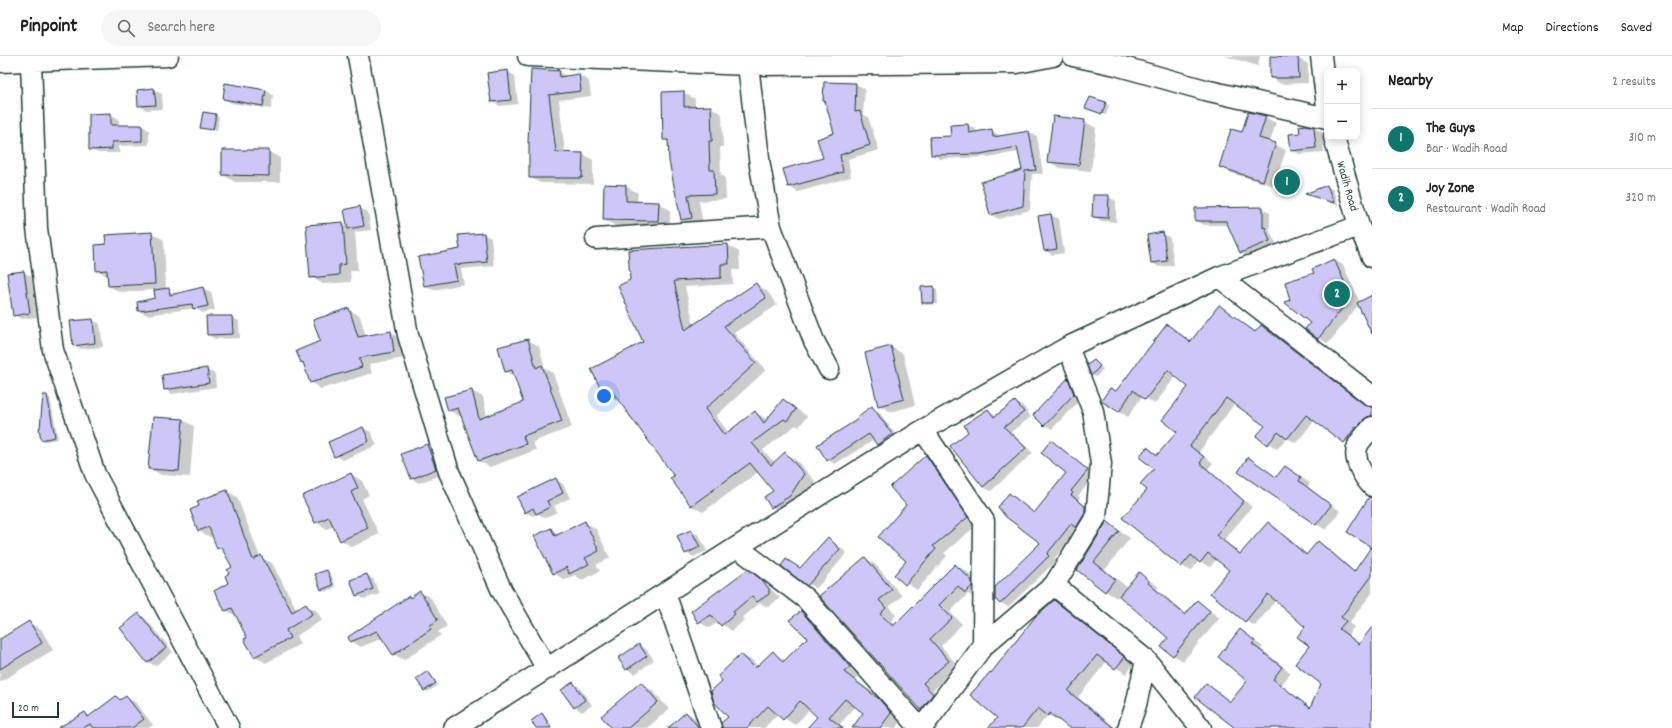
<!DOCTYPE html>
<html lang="en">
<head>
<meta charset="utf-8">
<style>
	:root { --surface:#fff; --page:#f6f6f6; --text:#202124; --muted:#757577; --line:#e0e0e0; --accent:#0f766e }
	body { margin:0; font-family:Dekko,sans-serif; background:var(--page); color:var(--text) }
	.controls { position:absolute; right:12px; top:12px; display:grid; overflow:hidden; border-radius:8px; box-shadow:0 2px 10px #0003 }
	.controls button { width:36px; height:36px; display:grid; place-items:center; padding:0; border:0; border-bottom:1px solid var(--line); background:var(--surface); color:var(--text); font:20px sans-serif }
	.scale { position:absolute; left:12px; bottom:10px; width:47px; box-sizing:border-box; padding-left:4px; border:2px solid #1f3d34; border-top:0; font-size:11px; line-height:14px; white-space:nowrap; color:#1f3d34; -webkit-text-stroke:3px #fff; paint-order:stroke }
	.you { position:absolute; left:604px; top:340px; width:14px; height:14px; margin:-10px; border:3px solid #fff; border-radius:50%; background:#1a73e8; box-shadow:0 0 0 6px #1a73e833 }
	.badge { display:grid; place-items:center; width:26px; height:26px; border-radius:50%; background:var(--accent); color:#fff; font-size:13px; font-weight:700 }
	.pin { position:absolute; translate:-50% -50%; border:2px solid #fff; box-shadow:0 1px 4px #0006 }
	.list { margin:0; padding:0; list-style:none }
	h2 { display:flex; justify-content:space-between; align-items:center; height:52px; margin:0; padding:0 16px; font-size:17px }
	h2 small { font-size:13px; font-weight:400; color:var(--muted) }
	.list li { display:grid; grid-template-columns:26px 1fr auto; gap:12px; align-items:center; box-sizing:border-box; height:60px; padding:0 16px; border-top:1px solid var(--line) }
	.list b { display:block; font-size:15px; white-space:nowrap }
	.list p { margin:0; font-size:13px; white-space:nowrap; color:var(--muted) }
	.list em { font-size:13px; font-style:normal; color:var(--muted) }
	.icon { flex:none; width:22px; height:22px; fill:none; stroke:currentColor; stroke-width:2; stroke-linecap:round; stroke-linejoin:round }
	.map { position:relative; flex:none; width:1372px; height:672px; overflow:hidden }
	header { display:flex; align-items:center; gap:24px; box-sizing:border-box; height:56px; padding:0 20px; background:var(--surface); border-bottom:1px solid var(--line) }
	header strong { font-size:19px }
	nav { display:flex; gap:22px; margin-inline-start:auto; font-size:14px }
	.search { width:280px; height:36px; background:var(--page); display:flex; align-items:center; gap:10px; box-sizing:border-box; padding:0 14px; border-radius:22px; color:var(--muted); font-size:15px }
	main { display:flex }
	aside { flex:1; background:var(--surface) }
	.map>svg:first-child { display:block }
	.shadow { fill:#0003 }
	.building { fill:#cfc6f8; stroke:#1f3d34 }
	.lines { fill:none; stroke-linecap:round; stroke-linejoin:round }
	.minor-casing { stroke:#1f3d34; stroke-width:23 }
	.minor { stroke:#fff; stroke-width:20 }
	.labels { text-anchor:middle; stroke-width:3; stroke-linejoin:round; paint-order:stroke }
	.street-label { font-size:12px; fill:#1f3d34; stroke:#fff }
</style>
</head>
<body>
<header>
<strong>Pinpoint</strong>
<div class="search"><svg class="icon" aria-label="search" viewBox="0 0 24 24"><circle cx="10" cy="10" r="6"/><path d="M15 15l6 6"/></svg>Search here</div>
<nav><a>Map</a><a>Directions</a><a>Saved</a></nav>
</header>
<main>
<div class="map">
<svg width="1372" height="672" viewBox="0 0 1372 672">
	<rect width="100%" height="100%" fill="#fff"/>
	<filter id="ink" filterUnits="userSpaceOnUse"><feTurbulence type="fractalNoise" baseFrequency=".025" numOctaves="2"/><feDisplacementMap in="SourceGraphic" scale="8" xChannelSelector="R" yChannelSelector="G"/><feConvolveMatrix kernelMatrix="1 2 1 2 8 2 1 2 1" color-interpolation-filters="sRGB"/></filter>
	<g filter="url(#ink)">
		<path class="shadow" d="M1225 0H1260L1258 10Z
			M1271 0H1298V2L1308 8V27L1281 28 1271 22Z
			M532 14 559 16 568 21 579 19 589 25 591 40 559 44 565 97 583 98 593 104V128L540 127 530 121V87L529 86Z
			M507 15 515 20 518 48 500 50 492 46Z
			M856 28 865 33 863 58 868 61 879 94 848 103 851 121 798 136 789 131 825 103 836 77 826 46 824 45Z
			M154 33 162 38 163 53 146 54 139 49 138 35Z
			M265 34 273 39 271 53 231 47 224 43Z
			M683 36 695 43V52L711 51 722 58 723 91H720L721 119 725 121 726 143 699 145 703 168 693 170 682 163 669 86 664 83Z
			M1090 42 1109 49 1106 59 1090 54Z
			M111 58 119 63V70H142L149 74V89L119 90V97H98L90 93V59Z
			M215 59 219 61 217 75 202 71Z
			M1265 61 1276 67 1270 86 1286 94 1274 130 1231 117 1220 110 1243 78Z
			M1084 65 1096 72 1091 115 1060 112 1048 105Z
			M968 69 976 73V77L991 74 999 79 1000 81 1029 76 1037 80 1043 118H1032L1030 154 999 163 991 159 1023 115 1019 96 988 101 940 103 932 98Z
			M1300 71 1314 72 1322 76 1324 96 1299 98 1292 94 1301 78Z
			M269 95 280 102V126H235L223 119Z
			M605 130H626L638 137 637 146 659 147 670 154V172L616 170 604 164Z
			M1327 130 1333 134 1339 150 1307 138Z
			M1108 140 1116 145V166L1101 165 1093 161Z
			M360 152 368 156 371 174 355 176 358 215H350L351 226 323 228 311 221 343 167 348 170Z
			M1263 152 1270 157V176L1277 189 1249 201 1241 197 1229 169H1204L1196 164Z
			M1051 159 1059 163 1064 197 1052 199 1045 194 1039 160Z
			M152 177 164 184 166 234 177 238 203 232 211 236 215 254 202 257 195 252 147 259 139 255 156 243 155 234 120 236 109 230 108 221 97 214 107 189 106 180Z
			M1163 177 1170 182 1174 209 1159 211 1152 207Z
			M484 178 491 182 494 210 461 213 464 228 433 234 425 229 461 194Z
			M728 189 739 196 740 214H732L733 228 685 231 694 269 756 228 767 235 777 249 734 277 766 314 716 360 728 376 755 356 768 364 783 344 807 360 799 371 796 369 763 394 775 407 785 398 796 404 815 425 802 446 784 458 772 451 766 441 774 435 758 416 703 456 691 450 675 420 618 343 616 344 604 337 644 286 619 230Z
			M1334 204 1343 209 1360 246 1372 241V266L1359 248 1328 288 1307 273 1312 267 1291 245 1315 217Z
			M23 216 31 220 37 261 22 263 14 259Z
			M933 231 937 233 938 248 926 249 923 247Z
			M1219 250 1256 276 1261 270 1270 275 1372 352V370L1354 391 1315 364 1296 387 1287 382 1277 393 1258 380 1266 370 1235 347 1199 396 1213 407 1208 413 1252 451 1224 484 1241 498 1268 467 1277 472 1308 499 1319 486 1328 492 1355 516 1372 491V537L1349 567 1354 571 1348 579 1360 588 1372 580V672H1236L1207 628 1231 646 1249 625 1240 574 1263 591 1261 593 1291 617 1281 629 1311 652 1322 628 1306 571 1276 544 1255 570 1246 565 1230 514 1217 503 1210 511 1199 505 1191 515 1182 510 1148 434 1155 413 1148 392 1159 399 1179 376 1189 331 1176 320 1155 348 1142 340 1128 361 1103 345 1116 336 1168 269 1192 286Z
			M349 254 360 260 366 281 391 276 401 283 405 302 369 308 372 317 321 333 311 326 305 308 302 306Z
			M232 261 239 265 240 282 215 283 208 278Z
			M93 264 100 268 103 291 81 293 74 289Z
			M528 284 539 290 545 312 553 317 572 371 533 386 536 394 490 411 479 405 462 360H459L448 354 472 335 483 341 487 361 525 347 515 321 505 315Z
			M891 291 903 298 915 349 891 356 879 349Z
			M1094 305 1103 313 1096 321 1092 319 1089 309Z
			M207 314 215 318 216 331 172 338 164 333Z
			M1068 323 1075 327 1081 343 1052 373 1044 369Z
			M46 340 50 342 58 383 45 385 42 383Z
			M1015 346 1023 350 1031 361 1011 376 1033 397 991 435 983 431 970 376 988 354 997 360Z
			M872 352 879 356 899 383 885 393 877 388 874 384 835 408 828 404 860 363Z
			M183 364 194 370 190 421 161 419 149 412Z
			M363 372 371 376 377 389 343 404 335 400 329 387Z
			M1051 385 1095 419 1078 440 1080 441 1078 444 1093 456 1054 503 1056 505 1008 551 1001 547 1042 487 1009 439 1035 458 1068 417Z
			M427 389 435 393 443 418 419 427 412 423Z
			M926 401 937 407 978 468 944 497 947 500 917 534 896 519 908 505 907 449Z
			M1258 408 1277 422 1285 411 1310 427 1308 431 1340 455 1326 474 1316 468Z
			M351 418 362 425 369 439 362 443 379 478 352 491 341 484 334 470 327 473 316 466Z
			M555 423 563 428 570 442 554 450 557 456 545 462 538 458 533 460 525 456Z
			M227 435 237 441 260 501 272 507 297 554 306 549 317 555 322 564 296 580 300 588 266 607 255 600 246 584 248 582 237 560 226 555 230 518 233 511 225 497 218 492 213 480 210 481 199 475Z
			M585 466 596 473 610 502 596 509 600 515 582 524 575 519 565 524 553 517 551 473 560 479Z
			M1107 466 1130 482 1105 514 1127 531 1139 517 1159 531 1157 533 1187 559 1197 546 1220 562 1183 605 1173 599 1169 581 1119 539 1117 542 1105 535 1078 514Z
			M691 475 699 479 707 495 693 501 686 497Z
			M828 482 847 497 816 533 783 510 800 513Z
			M865 502 876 509 902 540 889 551 896 559 891 565 896 569 955 509 966 515 983 532 977 543 968 538 950 556 962 568 941 590 959 611 933 634 944 645 933 659 922 653 820 540Z
			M327 515 330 517 336 531 325 536 322 534Z
			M748 515 758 520 780 542 768 551 760 547 742 562 744 564 732 575 719 566 709 572 699 566Z
			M367 519 374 524 380 538 364 543 357 539Z
			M420 536 431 542 447 570 438 576 441 579 404 604 393 598 383 582 361 591 351 585 409 541 411 542Z
			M1054 545 1065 551 1134 608 1126 618 1107 605 1078 641 1116 672H1071L1060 663 1058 665 1048 659 1037 672H989L998 662 991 618Z
			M801 556 812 562 861 618 855 623 891 651 902 664 896 672H853L865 657 856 650 840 668 845 672H809L818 661 810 653 795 669 778 658 764 672H731L723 625 742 599 753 605 758 611 773 597 785 604 808 582Z
			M139 558 146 563 173 596 155 610 148 606Z
			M29 567 41 573 53 594 0 626V584Z
			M639 589 646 593 654 604 635 618 627 613Z
			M428 617 431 619 438 629 428 636 425 634Z
			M573 627 580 632 592 649 582 656 575 651 563 634Z
			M641 628 652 634 669 653 647 672H613Z
			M116 641 122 644 126 641 136 647 153 669 149 672H73L85 657 90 660Z
			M687 657 698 664 705 672H665L668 669 671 671Z
			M542 658 545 660 552 671 537 672Z"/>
		<path class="building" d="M1270 0 1298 1 1299 22H1270Z
			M531 13 560 15 559 21 579 18 581 35 549 39 556 96 583 97 582 122H529V86L528 87Z
			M508 14 511 44 491 46 487 17Z
			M824 26 856 27 855 56 860 55 870 89 840 99 843 116 788 131 783 113 823 102 817 83 834 77 825 45H823Z
			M225 27 266 34 263 50 223 43Z
			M154 32 156 49 138 50 137 34Z
			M684 35V51L711 50 712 85H709L710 114H714L715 138 688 139 692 162 681 164 669 105 668 84H663L662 36Z
			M1090 41 1106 46 1102 58 1085 52Z
			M203 56 216 58 213 74 200 72Z
			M1248 56 1266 60 1259 82 1276 87 1263 125 1219 111 1231 73 1242 76Z
			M111 57V69H142V85L112 86V93L89 94V58Z
			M1053 60 1085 64 1079 109 1047 106Z
			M968 68 969 77 992 73 993 81 1029 75 1036 114 1025 115 1023 150 990 159 981 126 1022 114 1017 91 980 98 931 99 930 81 951 80 950 69Z
			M1306 69 1314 71 1316 92 1291 95 1289 78 1300 77 1299 70Z
			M222 94H269V120L222 119Z
			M604 128 626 129V145L659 146 658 165 603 164Z
			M1327 129 1334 147 1305 138Z
			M1093 139H1109L1108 162 1092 161Z
			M360 150 364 170 348 173 344 154Z
			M1263 151V172L1265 171 1270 185 1240 197 1226 165H1195V152Z
			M1051 158 1057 193 1044 195 1038 160Z
			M343 166 346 208 339 209V219L310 222 306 169Z
			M152 176 155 228 108 230 107 214 96 215 95 189 106 188 105 179Z
			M1163 176 1167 205 1151 207 1147 179Z
			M484 177 487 206 454 209 457 224 424 230 418 201 460 193 458 179Z
			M728 188 729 208H721V222L674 225 685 274 756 227 766 242 724 270 756 307 705 353 724 379 755 355 764 367 783 343 796 353 787 365 784 363 752 387 771 409 785 396 804 418 790 440 771 452 764 441 773 435 750 407 691 450 670 422 674 420 611 334 603 338 591 313 643 286 618 230 630 224 628 194Z
			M1334 203 1351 241 1318 283 1305 273 1310 267 1284 246 1290 244 1285 226 1314 217 1312 213Z
			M24 215 30 257 13 260 7 217Z
			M934 230V247H922L921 231Z
			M203 231 208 250 193 253 192 248 138 255 137 246 155 242 154 234 169 232 170 239Z
			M1372 239V278L1357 247Z
			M1219 249 1255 276 1261 269 1365 349 1372 351V360L1367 361 1358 371 1356 370 1344 387 1306 359 1287 383 1278 376 1267 389 1256 380 1265 370 1226 342 1190 390 1204 401 1200 407 1244 445 1216 479 1240 498 1268 466 1306 499 1318 485 1354 516 1371 491 1347 476 1369 441H1372V520L1341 561 1346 565 1339 573 1359 588 1372 571V672H1235L1195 641 1206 627 1230 646 1247 625 1218 601 1240 573 1255 585 1252 588 1282 611 1273 623 1310 652 1321 628 1295 608 1309 590 1297 581 1305 571 1268 538 1245 566 1210 537 1229 514 1208 497 1200 507 1191 499 1181 511 1122 462 1147 434 1140 428 1154 413 1139 401 1147 391 1157 399 1177 376 1162 364 1188 331 1168 314 1145 344 1133 334 1119 356 1101 345 1110 332 1116 335 1167 268 1190 286Z
			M349 252 358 281 391 275 394 296 359 302 362 311 310 327 303 306 301 307 296 295 320 285 313 264Z
			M206 260H232L233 278 207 279Z
			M93 263 95 287 73 290 70 265Z
			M528 283 536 312 542 309 562 365 523 380 526 388 478 405 458 352 448 355 444 341 472 334 479 363 523 346 512 314 505 316 498 291Z
			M891 290 904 343 878 350 865 297Z
			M1094 304 1100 310 1091 320 1087 309Z
			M207 312 209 327 164 334 162 319Z
			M1068 322 1074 338 1044 370 1033 359Z
			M43 339H47L55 381 41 384 39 372H40Z
			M1015 345 1024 356 1004 371 1026 392 983 431 950 390 968 376 964 369 988 353 994 361Z
			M872 350 892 378 877 389 869 378 827 405 817 389 858 363 857 361Z
			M153 361 183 363 179 415 148 413Z
			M363 371 369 385 334 401 328 386Z
			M1051 384 1088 414 1071 435 1073 437 1071 439 1085 450V457L1076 472 1071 468 1047 498 1049 500 1000 548 995 543V531L1040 487 1006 461 998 451 1009 437 1034 457 1066 417 1041 397Z
			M427 388 436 413 411 423 401 398Z
			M926 399 968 461 933 490 936 493 905 529 894 519 906 505 878 481 906 449 890 431Z
			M1248 401 1276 421 1285 410 1301 421 1299 425 1331 449 1316 469 1238 416Z
			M351 417 358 432 351 436 368 472 340 485 329 461 315 467 302 440Z
			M556 422 563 437 547 445 550 451 536 458 533 452 525 457 517 441Z
			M227 434 253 504 261 499 292 556 306 548 312 558 286 574 290 582 254 601 244 583 247 582 232 552 225 555 214 535 228 527 225 520 229 517 227 514 232 511 221 491 217 493 209 471 198 475 190 454 199 450 197 445Z
			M585 465 599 495 585 502 589 508 569 518 567 511 553 518 534 480 551 472 555 480Z
			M1107 465 1119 475 1094 506 1115 523 1105 536 1077 514Z
			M691 474 700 491 685 498 677 480Z
			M828 481 840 493 807 530 781 510 786 503 800 512Z
			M865 501 892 534 879 544 886 552 880 558 893 570 955 508 972 525V530L965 537 958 530 939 549 952 562 930 583 949 605 923 627 933 638 921 654 819 540Z
			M748 513 763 525 769 533V538L757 546 752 540 733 556 735 558 721 570 711 559 698 567 691 555Z
			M327 514 333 529 321 534 315 518Z
			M1139 516 1149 525 1148 527 1185 559 1197 544 1210 555 1173 600 1161 591 1168 582 1119 540Z
			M367 518 373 533 356 540 350 524Z
			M420 535 438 564 429 570 431 573 393 599 377 575 350 586 348 581 409 540 410 542Z
			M1054 544 1125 601 1115 613 1097 599 1068 635 1114 672H1069L1050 657 1048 660 1038 652 1022 672H988L997 662 970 639 990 616 991 617 1035 561Z
			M801 555 850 611 844 616 879 643 891 657 880 672H852L863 657 845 643 829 661 843 672H807L817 661 800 645 783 664 768 650 747 672H722L721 667 728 661 714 646 711 635 722 625 718 620 741 598 755 612 773 595 783 606 807 582 789 564Z
			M139 557 166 592 147 607 120 572Z
			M29 565 42 587 0 613V583Z
			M639 588 647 600 626 614 618 602Z
			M428 615 436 627 424 635 416 623Z
			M573 626 585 644 574 652 561 634Z
			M641 626 658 646 628 672H611L601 660Z
			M116 640 120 644 126 640 144 663 132 672H93L90 668 83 672H58L85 656 88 661Z
			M686 656 699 672H668Z
			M542 657 551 672H536L531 665Z"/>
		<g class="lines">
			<defs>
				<path id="minor" d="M358 0 408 279 449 416 502 535 547 613
					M528 0 748 9 1017 7 1053 0
					M1073 0 1116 9 1205 34 1327 62
					M1321 0 1327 51
					M31 5 37 172 53 294 95 418 229 672
					M0 6 168 0
					M748 9 760 110 771 171 814 285 829 313
					M1334 81 1359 170 1372 201
					M596 183 771 171
					M1219 221 1372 340
					M1372 371C1368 377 1361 383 1358 389 1352 403 1363 420 1372 430
					M923 374 984 465 983 590
					M737 491 806 543 920 672
					M1054 529 1146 604 1201 672
					M665 537 711 672
					M454 672 737 491 923 374 1068 291 1219 221 1359 170
					M922 672 983 590 1054 529 1096 461 1101 408 1093 355 1068 291
					M1128 672 1136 649 1146 604"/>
			</defs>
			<use href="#minor" class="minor-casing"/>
			<use href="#minor" class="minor"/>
		</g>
	</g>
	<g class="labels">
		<g class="street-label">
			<text transform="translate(1348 130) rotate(74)" y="4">Wadih Road</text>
		</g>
	</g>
</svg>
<div class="controls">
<button>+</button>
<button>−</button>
</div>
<div class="scale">20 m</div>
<div class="you"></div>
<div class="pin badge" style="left:1287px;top:126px">1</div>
<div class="pin badge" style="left:1337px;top:238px">2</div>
</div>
<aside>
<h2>Nearby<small>2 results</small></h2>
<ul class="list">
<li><span class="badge">1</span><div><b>The Guys</b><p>Bar · Wadih Road</p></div><em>310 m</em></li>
<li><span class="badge">2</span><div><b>Joy Zone</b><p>Restaurant · Wadih Road</p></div><em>320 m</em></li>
</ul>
</aside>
</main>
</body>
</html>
